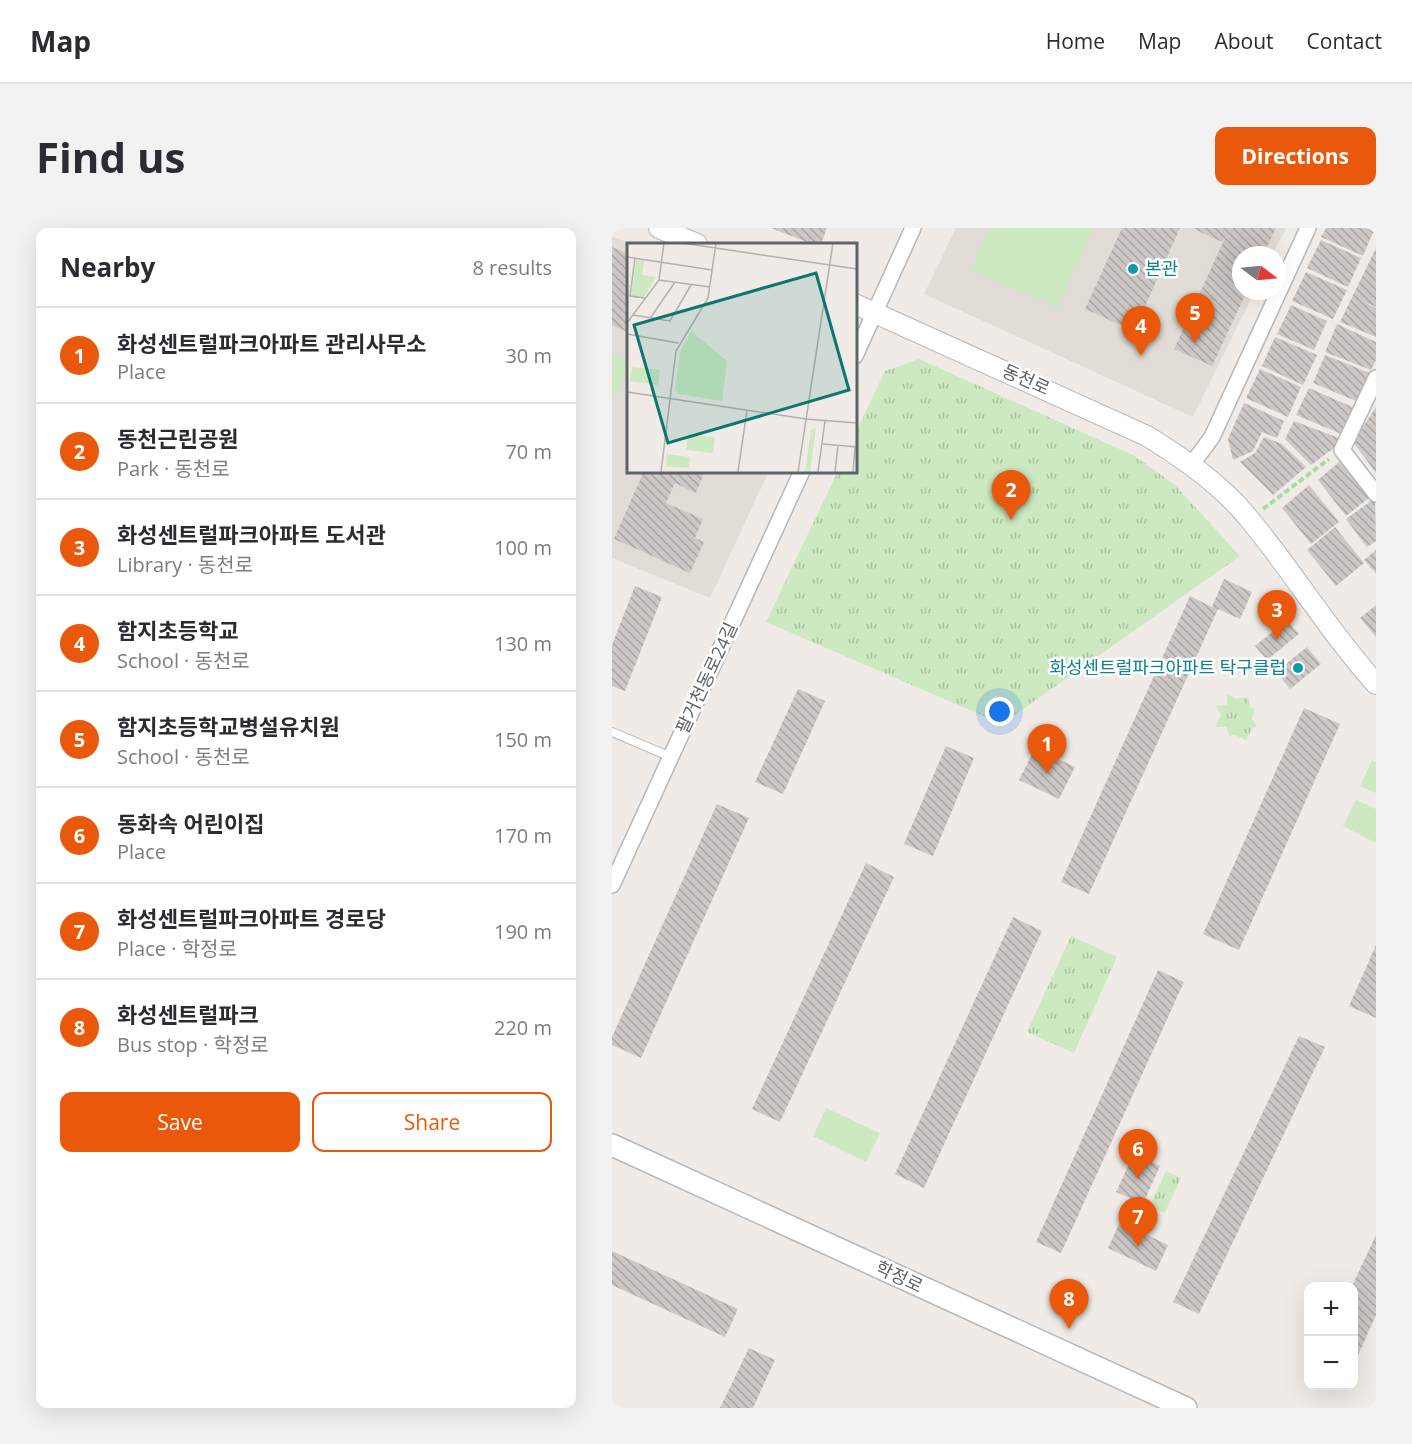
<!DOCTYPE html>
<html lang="en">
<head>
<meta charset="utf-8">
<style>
	:root { --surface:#fff; --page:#f2f2f3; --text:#2b2b33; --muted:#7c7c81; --line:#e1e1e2; --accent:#ea580c }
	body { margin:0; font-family:"Open Sans","Noto Sans KR",sans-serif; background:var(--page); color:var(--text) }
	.controls { position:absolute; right:18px; bottom:18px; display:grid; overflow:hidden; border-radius:12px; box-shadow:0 6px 24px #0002 }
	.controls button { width:54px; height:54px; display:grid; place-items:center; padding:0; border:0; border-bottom:2px solid var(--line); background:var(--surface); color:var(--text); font:30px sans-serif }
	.compass { position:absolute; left:620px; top:18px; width:54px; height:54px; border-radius:50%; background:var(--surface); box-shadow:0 6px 24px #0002; rotate:106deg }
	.you { position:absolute; left:388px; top:484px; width:21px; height:21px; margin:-15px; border:4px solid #fff; border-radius:50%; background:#1a73e8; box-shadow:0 0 0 9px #1a73e833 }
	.badge { display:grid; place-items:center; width:39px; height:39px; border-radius:50%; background:var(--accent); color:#fff; font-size:20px; font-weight:700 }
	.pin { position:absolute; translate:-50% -50px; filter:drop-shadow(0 2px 3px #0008) }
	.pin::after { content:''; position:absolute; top:32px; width:21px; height:18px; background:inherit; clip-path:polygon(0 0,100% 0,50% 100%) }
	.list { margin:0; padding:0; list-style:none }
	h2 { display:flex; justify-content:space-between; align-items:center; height:78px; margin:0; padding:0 24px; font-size:26px }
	h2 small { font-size:20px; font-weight:400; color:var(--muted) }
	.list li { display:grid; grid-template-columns:39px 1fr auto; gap:18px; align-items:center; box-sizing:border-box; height:96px; padding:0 24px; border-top:2px solid var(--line) }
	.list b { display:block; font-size:22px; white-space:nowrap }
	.list p { margin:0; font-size:20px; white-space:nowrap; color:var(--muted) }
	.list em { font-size:20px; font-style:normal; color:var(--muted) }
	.actions { display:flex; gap:12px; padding:18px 24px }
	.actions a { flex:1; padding:14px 0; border:2px solid var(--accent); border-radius:12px; text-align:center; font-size:21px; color:var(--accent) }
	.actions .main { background:var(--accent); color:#fff }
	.map { position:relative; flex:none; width:764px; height:1180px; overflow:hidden; border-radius:12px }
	header { display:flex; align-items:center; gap:36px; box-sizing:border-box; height:84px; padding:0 30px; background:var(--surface); border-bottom:2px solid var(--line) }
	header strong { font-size:28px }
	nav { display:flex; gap:33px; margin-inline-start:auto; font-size:21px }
	.intro { display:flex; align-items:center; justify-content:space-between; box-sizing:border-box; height:144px; padding:0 36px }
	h1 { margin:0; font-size:42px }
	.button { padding:15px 27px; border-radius:12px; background:var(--accent); color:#fff; font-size:21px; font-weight:700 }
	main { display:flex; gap:36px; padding:0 36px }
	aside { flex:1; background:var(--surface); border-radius:12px; box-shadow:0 6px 24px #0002 }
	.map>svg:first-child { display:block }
	.education { fill:#e2dcd6 }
	.grass { fill:url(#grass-tufts) }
	.garden { fill:#cce9c1 }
	.building { fill:url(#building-back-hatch) }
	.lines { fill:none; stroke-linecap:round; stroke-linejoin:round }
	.service-casing { stroke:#b3b8bb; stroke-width:10 }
	.minor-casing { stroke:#b3b8bb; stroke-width:18 }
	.tertiary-casing { stroke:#b3b8bb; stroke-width:22 }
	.secondary-casing { stroke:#b2b8bb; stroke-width:24 }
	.path { stroke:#a4dca3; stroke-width:4; stroke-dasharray:6 3; stroke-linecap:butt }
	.service { stroke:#fff; stroke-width:8 }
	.minor { stroke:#fff; stroke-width:15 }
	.tertiary { stroke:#fff; stroke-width:20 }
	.secondary { stroke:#fff; stroke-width:21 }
	.culture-dot { fill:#0f9aa8; stroke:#fff; stroke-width:2 }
	.labels { text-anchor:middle; stroke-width:5; stroke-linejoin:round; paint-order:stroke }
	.culture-label { font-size:18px; fill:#0d838f; stroke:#fff; text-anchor:start }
	.street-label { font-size:18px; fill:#5d6467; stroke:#fff }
	.inset-road { fill:none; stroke:#b1b1af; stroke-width:1.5 }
	.view { fill:#0f766e; fill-opacity:0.15; stroke:#0f766e; stroke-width:3 }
	.inset-edge { fill:none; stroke:#5d6467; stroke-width:3 }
</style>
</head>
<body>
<header>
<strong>Map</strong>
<nav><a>Home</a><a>Map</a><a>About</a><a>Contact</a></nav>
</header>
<div class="intro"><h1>Find us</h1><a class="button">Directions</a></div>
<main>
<aside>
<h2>Nearby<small>8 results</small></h2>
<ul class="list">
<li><span class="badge">1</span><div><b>화성센트럴파크아파트 관리사무소</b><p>Place</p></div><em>30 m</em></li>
<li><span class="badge">2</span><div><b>동천근린공원</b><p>Park · 동천로</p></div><em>70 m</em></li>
<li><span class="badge">3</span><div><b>화성센트럴파크아파트 도서관</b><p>Library · 동천로</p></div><em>100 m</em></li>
<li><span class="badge">4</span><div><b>함지초등학교</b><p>School · 동천로</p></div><em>130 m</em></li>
<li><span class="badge">5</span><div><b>함지초등학교병설유치원</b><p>School · 동천로</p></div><em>150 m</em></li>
<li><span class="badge">6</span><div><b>동화속 어린이집</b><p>Place</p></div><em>170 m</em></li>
<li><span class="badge">7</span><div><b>화성센트럴파크아파트 경로당</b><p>Place · 학정로</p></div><em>190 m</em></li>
<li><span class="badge">8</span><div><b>화성센트럴파크</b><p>Bus stop · 학정로</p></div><em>220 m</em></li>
</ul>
<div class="actions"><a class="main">Save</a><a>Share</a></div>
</aside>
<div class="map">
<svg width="764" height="1180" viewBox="0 0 764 1180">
	<defs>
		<pattern id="grass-tufts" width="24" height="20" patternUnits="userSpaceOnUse" patternTransform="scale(1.5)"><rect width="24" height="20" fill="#cce9c1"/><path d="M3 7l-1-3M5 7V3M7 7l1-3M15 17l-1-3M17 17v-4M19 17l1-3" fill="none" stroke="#a9c0a1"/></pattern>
		<pattern id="building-back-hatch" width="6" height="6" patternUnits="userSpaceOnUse" patternTransform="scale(1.5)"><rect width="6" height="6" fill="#cdc8c5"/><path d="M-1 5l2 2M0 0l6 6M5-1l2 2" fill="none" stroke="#aaa6a4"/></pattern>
	</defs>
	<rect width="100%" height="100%" fill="#f0ebe6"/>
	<path class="education" d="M344 0H674L660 27H629V63H643L581 189 312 66Z
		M0 8 19 16H16V243H157L98 370 0 330Z"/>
	<path class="grass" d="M307 131 521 227 562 256 628 328 390 496 154 394 226 243H243V206L273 143Z
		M615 465 623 471 636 469 638 479 643 481 640 491 645 498 640 501 634 512 623 507 618 508 614 499H603L609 487 604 478 615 477Z
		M459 708 505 729 462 825 415 804Z
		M554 943 569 950 553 985 538 978Z"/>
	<path class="garden" d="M378 0H481L446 80 359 42Z
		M0 126 16 133V138L0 175Z
		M760 532 764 534V565L748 558Z
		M744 572 764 581V615L731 598Z
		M214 880 268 905 254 934 201 908Z"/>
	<path class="building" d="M159 0H215L209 16H200Z
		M510 0H568L522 103 473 81Z
		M580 0H664L651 27H629V63H635L600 138 562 121 614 8 610 14Z
		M714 0H763L751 28 709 9Z
		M709 12 749 30 736 59 695 40Z
		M0 19 16 26V104L0 97Z
		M764 20V79L750 73 764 80V109L728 94Z
		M694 44 735 62 721 91 680 73Z
		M679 77 715 93 702 122 665 106Z
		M725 96 764 114V132L759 142 713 124Z
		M663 109 705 127 691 157 650 138Z
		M713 127 758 145 744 173 701 155Z
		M648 141 689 159 676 189 634 170Z
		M697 160 745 181 732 207 684 187Z
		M632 175 672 193 665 210 650 204 641 223 621 232 616 211Z
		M764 179V245L741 214Z
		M682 193 727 210 722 220 699 237 673 211Z
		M652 209 670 216 694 239 661 267 628 234 643 225Z
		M733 229 762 266 734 288 706 252Z
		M32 243H93L84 265 63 255 54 275 91 291 83 310 92 314 78 345 2 311Z
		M697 257 727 294 699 316 670 280Z
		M763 270 764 313 755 319 734 291Z
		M723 299 752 335 724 358 695 322Z
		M764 322V346L752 332Z
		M612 351 640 364 628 391 606 381 477 666 449 654 578 368 600 379Z
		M23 358 50 369 13 463 0 458V417Z
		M764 377V409L748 390Z
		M675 392 687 406 655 432 643 418Z
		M695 419 709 436 678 461 664 444Z
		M186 461 213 473 171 566 143 554Z
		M692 480 728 496 627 722 591 706Z
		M334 518 362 530 321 628 292 616Z
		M423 520 463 539 447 571 407 552Z
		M105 576 137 590 29 830 0 817V809Z
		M254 635 282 649 168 894 140 881Z
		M401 689 430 703 312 960 283 946Z
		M764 717V790L737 778Z
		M546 742 572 754 449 1025 424 1014Z
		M687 808 713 819 587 1086 561 1074Z
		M522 926 548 938 531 976 504 964Z
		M508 994 556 1017 544 1043 496 1020Z
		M764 1007V1087L742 1136 740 1058Z
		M0 1023 126 1081 113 1109 0 1057Z
		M137 1120 163 1132 141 1180H108Z"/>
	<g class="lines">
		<defs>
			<path id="service" d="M0 504 59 529"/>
			<path id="minor" d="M243 128 301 0
				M764 150 730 222 764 266
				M580 236 600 209 696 0
				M0 657 190 243"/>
			<path id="tertiary" d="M47 0 85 16
				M243 76 535 208C572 231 610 257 638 292 682 345 718 405 764 456"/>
			<path id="secondary" d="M0 917 574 1180"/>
		</defs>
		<use href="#service" class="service-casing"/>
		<use href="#minor" class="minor-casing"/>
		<use href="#tertiary" class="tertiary-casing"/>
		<use href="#secondary" class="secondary-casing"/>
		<path class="path" d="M651 281 717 231"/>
		<use href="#service" class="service"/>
		<use href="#minor" class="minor"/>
		<use href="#tertiary" class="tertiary"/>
		<use href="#secondary" class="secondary"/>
	</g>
	<g class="culture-dot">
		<circle cx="521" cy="41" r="6"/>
		<circle cx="686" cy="440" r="6"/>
	</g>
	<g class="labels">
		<g class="culture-label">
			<text x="533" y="47">본관</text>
			<text x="674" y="446" text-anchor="end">화성센트럴파크아파트 탁구클럽</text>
		</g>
		<g class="street-label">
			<text transform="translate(414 152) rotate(24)" y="6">동천로</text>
			<text transform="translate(95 450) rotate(-65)" y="6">팔거천동로24길</text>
			<text transform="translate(287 1049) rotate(25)" y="6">학정로</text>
		</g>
	</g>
	<g transform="translate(15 15)">
		<rect width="230" height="230" fill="#f0ebe6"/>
		<path d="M9 17 17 18 15 32 29 34 17 54 4 53ZM64 88 100 118 95 158 51 151 48 147 53 109ZM189 185 183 229H178L184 187ZM40 211 63 214 62 225 39 223Z" fill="#cce9c1"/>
		<path d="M5 124 33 127 31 142 3 138ZM61 191 88 194 86 210 59 207Z" fill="#cce9c1"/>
		<path class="inset-road" d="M55 0 230 26M0 14 85 27M8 15 3 53 18 55M32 37 83 44M6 72 43 78 64 42M24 74 48 39M0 80 32 37 37 0M0 91 51 100M0 149 179 176 230 180M196 201 230 204M34 229 49 108 81 55 89 0M111 229 120 167M171 229 206 0M191 229 198 178M208 229 211 202M226 229 228 204"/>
		<path class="view" d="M189 30 222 147 41 200 7 82Z"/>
		<rect width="230" height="230" class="inset-edge"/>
	</g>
</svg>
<div class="controls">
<button>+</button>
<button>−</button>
</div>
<svg class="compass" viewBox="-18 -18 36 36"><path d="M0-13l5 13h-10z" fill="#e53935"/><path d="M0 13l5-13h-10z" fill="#7c7c81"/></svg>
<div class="you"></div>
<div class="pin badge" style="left:435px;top:546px">1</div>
<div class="pin badge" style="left:399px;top:292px">2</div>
<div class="pin badge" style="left:665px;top:412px">3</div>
<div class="pin badge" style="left:529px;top:128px">4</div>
<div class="pin badge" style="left:583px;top:115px">5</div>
<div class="pin badge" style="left:526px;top:951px">6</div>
<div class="pin badge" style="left:526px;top:1019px">7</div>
<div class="pin badge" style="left:457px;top:1101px">8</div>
</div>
</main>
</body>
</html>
